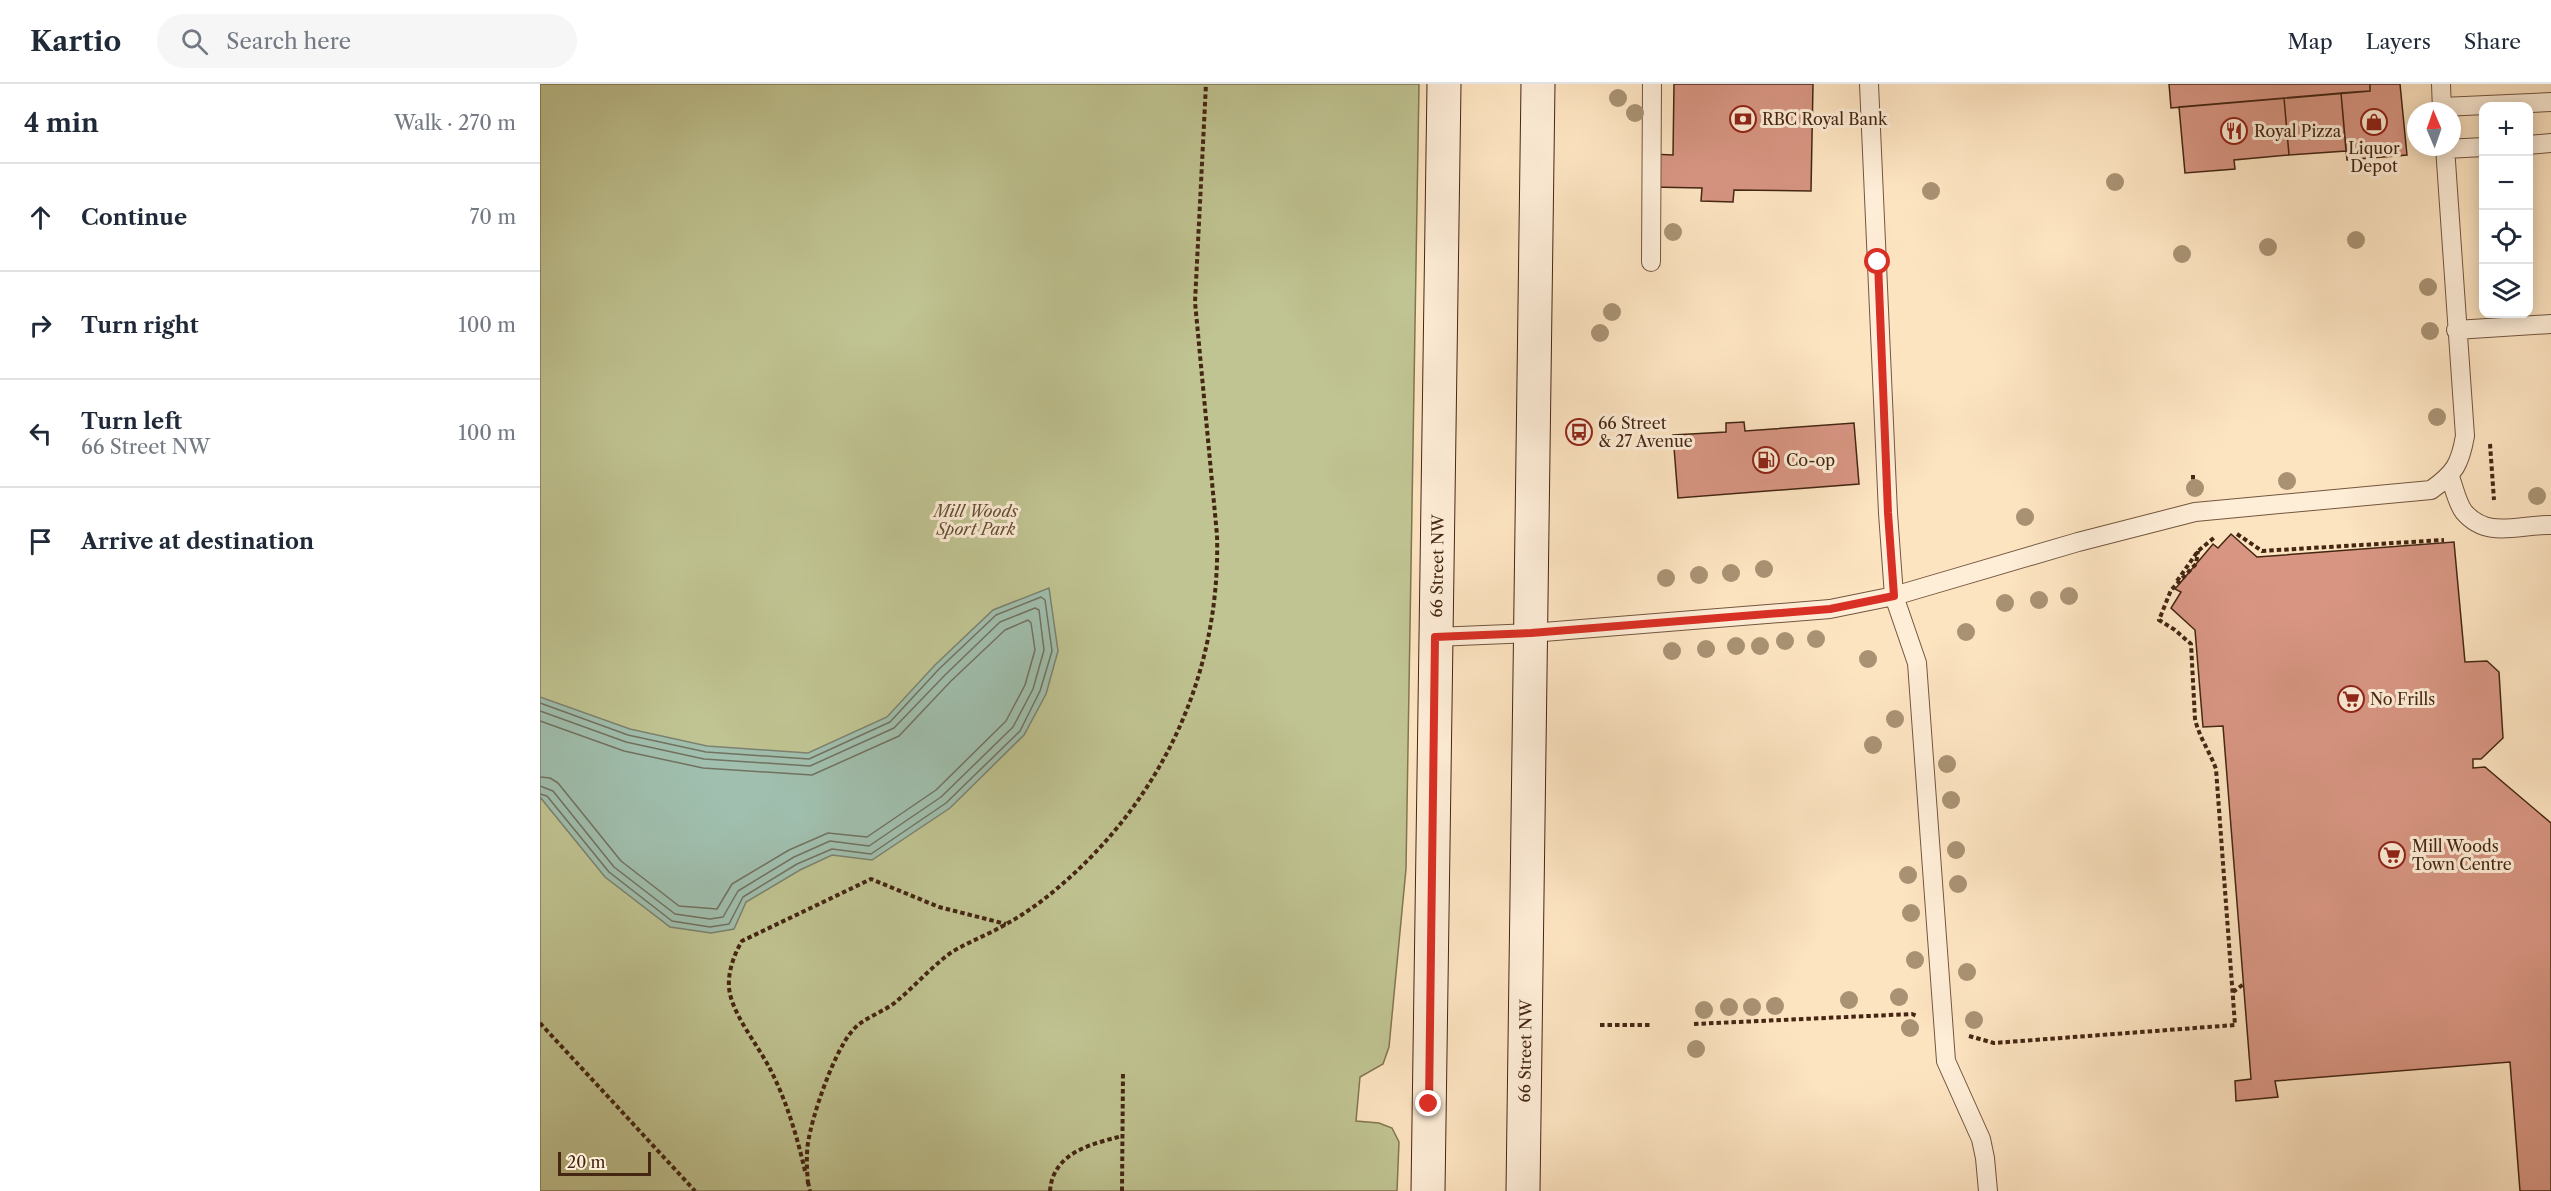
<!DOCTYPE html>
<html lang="en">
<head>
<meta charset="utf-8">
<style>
	:root { --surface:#fff; --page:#f6f6f7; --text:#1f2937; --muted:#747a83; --line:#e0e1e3 }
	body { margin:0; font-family:"Libre Caslon Text",serif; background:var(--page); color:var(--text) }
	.controls { position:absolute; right:18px; top:18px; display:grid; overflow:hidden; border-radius:12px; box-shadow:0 3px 15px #0003 }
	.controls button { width:54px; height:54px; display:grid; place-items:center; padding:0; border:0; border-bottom:2px solid var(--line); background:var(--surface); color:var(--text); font:30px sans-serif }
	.compass { position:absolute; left:1867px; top:18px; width:54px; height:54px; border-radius:50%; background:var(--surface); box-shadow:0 3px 15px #0003; rotate:358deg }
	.scale { position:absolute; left:18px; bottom:15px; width:93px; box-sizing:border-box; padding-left:6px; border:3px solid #452613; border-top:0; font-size:16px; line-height:21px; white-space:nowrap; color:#452613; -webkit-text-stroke:4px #feedd7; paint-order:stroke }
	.stop { position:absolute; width:18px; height:18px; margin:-14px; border:4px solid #d93025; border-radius:50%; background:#fff }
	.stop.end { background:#d93025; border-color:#fff; box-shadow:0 2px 6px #0008 }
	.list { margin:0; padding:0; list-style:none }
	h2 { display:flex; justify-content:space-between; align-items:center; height:78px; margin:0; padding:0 24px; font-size:26px }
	h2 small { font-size:20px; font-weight:400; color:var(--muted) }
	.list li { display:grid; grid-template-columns:39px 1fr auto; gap:18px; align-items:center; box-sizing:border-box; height:108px; padding:0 24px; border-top:2px solid var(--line) }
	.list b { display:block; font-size:22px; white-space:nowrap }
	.list p { margin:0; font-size:20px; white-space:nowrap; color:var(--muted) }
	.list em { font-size:20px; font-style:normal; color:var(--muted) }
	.icon { flex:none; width:33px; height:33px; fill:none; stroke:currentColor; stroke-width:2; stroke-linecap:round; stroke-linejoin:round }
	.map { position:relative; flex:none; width:2011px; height:1107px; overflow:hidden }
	header { display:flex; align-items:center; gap:36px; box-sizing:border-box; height:84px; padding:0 30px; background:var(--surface); border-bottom:2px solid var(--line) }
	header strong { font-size:28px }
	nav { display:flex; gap:33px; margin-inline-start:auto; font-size:21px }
	.search { width:420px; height:54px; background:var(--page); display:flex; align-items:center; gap:15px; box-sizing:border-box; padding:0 21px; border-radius:33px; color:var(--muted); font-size:22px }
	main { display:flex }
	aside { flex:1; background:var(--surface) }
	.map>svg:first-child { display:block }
	.green { fill:#c0c492; stroke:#827552; stroke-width:1.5 }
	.water { fill:#a0bfae; stroke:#7c8270; stroke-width:1.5 }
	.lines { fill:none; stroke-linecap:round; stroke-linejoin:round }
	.shore { stroke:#727260; stroke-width:1.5 }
	.building { fill:#d79582; stroke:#452613; stroke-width:1.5 }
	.lane-casing { stroke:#73563e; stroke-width:20 }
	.secondary-casing { stroke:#452613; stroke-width:35 }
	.path { stroke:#452613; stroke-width:4; stroke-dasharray:4.5 3; stroke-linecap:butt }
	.lane { stroke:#feedd7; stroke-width:18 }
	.secondary { stroke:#feedd7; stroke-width:33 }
	.tree { fill:#a99273 }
	.route { stroke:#d93025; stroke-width:8 }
	.labels { text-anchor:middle; stroke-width:6; stroke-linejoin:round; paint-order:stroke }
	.poi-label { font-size:16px; fill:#452613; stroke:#feedd7; text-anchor:start }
	.park-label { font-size:16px; font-style:italic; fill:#644e33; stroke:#feedd7 }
	.street-label { font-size:16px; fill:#452613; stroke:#feedd7 }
</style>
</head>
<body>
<header>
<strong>Kartio</strong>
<div class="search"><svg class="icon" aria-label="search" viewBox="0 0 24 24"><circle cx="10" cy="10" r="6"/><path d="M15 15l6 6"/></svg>Search here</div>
<nav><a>Map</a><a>Layers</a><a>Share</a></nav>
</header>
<main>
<aside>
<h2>4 min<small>Walk · 270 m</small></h2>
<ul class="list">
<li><svg class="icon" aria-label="ahead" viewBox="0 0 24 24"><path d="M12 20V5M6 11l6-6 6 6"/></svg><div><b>Continue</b></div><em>70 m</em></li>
<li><svg class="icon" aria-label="right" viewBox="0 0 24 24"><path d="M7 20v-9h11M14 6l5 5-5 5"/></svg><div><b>Turn right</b></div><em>100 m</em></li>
<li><svg class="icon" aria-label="left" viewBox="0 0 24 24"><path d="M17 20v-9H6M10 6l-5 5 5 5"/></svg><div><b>Turn left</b><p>66 Street NW</p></div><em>100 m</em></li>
<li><svg class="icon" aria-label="arrive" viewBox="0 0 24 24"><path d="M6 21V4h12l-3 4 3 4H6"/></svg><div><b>Arrive at destination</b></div></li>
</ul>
</aside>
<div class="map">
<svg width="2011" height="1107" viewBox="0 0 2011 1107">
	<rect width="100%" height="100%" fill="#fde4c1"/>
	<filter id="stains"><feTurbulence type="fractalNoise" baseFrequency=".00333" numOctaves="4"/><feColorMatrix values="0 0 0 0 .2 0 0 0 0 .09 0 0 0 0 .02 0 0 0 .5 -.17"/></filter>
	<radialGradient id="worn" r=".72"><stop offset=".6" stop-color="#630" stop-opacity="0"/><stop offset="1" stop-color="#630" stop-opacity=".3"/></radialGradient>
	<path class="green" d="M0 0H879L866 785 849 963 843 980 820 993 816 1037 839 1039 852 1044 859 1058 857 1107H0Z"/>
	<path class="water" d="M509 504 518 567 506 610 484 651 410 724 332 776 292 771 260 786 206 818 194 845 171 849 130 843 65 793 0 713V613L90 645 167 662 268 669 347 633 395 581 453 526Z"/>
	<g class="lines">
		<path class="shore" d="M0 619 88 651 166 668 269 675 350 638 399 585 456 531 501 513 505 516 512 567 500 607 480 647 406 719 331 770 292 765 257 780 203 813 189 840 170 843 132 837 69 788 7 712 0 710
			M0 627 86 658 164 675 270 682 354 644 405 591 460 538 495 524 499 526 504 566 493 605 473 643 401 713 329 762 290 757 254 773 198 807 183 833 170 835 135 830 74 783 13 707 0 702
			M0 637 84 667 163 684 272 691 359 652 411 597 465 546 488 536 491 539 495 566 485 601 466 637 396 706 327 753 288 749 249 766 192 800 177 825 139 822 81 777 18 699 10 694 0 693"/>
	</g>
	<path class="building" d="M1134 0H1273L1271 107 1194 106 1193 118 1161 117 1162 104 1111 103 1112 70 1133 71Z
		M1629 0H1830V7L1631 24Z
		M1830 0H1860L1867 71 1807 76 1801 9 1830 7Z
		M1801 9 1806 67 1749 71 1744 14Z
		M1744 14 1749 71 1694 76 1695 85 1645 89 1639 23Z
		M1204 338 1205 347 1314 339 1319 400 1138 414 1133 351 1186 348V339Z
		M1691 450 1717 473 1914 458 1925 578 1947 577 1959 588 1963 654 1941 675H1933V684L1945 683 2011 739V1107H1980L1970 978 1735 997 1738 1013 1696 1017 1695 997 1711 995 1683 642 1663 643 1655 546 1631 524 1641 508 1635 505 1673 460 1678 464Z"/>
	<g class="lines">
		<defs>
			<path id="lane" d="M1329 0 1348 429 1354 512 1377 579 1406 977 1441 1055 1445 1074 1448 1107
				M1901 0 1902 27
				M1902 23 2011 18
				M1988 61 2011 59
				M1905 65 1944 63
				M1111 178 1112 0
				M1916 246 2011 240
				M1910 393C1914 403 1917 419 1924 428 1948 456 1979 440 2011 441
				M895 553 991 549 1290 525 1354 512 1538 458 1655 428 1891 406C1915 389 1920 380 1925 352L1905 63"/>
			<path id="secondary" d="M888 1107 904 0
				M983 1107 998 0"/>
		</defs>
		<use href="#lane" class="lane-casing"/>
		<use href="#secondary" class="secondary-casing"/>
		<path class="path" d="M1950 360 1954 416
			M1653 391V405
			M1697 450 1722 467 1904 456
			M1637 497 1658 467 1675 453
			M1693 908 1705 899
			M0 939 155 1107
			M1154 940 1372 930 1377 932
			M1060 941H1112
			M1429 952 1454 959 1695 941 1676 685C1670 668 1659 653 1655 635L1651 560 1635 546 1619 536 1631 506 1656 480 1658 467
			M265 1087C257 1052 246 1015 229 983 218 962 195 933 190 910 186 893 193 872 202 857L331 795 399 823 466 840
			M268 1098 270 1107
			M268 1100C267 1086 266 1073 268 1059 272 1032 294 967 313 946 324 933 345 928 358 916 376 901 392 882 412 868 430 857 450 850 468 839 486 829 504 816 520 802 624 713 681 587 677 451L655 218 666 0
			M510 1107C513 1068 552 1060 582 1052
			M582 1107 583 988"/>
		<use href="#lane" class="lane"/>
		<use href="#secondary" class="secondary"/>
	</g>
	<g class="tree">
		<circle cx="1078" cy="14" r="9"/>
		<circle cx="1095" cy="29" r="9"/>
		<circle cx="1575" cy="98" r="9"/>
		<circle cx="1391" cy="107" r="9"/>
		<circle cx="1133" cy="148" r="9"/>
		<circle cx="1816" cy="156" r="9"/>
		<circle cx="1728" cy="163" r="9"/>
		<circle cx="1642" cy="170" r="9"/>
		<circle cx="1888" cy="203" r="9"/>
		<circle cx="1072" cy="228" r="9"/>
		<circle cx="1890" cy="247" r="9"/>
		<circle cx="1060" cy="249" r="9"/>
		<circle cx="1897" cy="333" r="9"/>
		<circle cx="1747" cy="397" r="9"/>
		<circle cx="1655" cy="404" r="9"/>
		<circle cx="1997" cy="412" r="9"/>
		<circle cx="1485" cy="433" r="9"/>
		<circle cx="1224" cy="485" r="9"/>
		<circle cx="1191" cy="489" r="9"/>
		<circle cx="1159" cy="491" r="9"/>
		<circle cx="1126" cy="494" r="9"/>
		<circle cx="1529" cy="512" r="9"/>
		<circle cx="1499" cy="516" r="9"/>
		<circle cx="1465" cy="519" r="9"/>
		<circle cx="1426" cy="548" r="9"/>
		<circle cx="1276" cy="555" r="9"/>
		<circle cx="1245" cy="557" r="9"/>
		<circle cx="1196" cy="562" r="9"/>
		<circle cx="1220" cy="562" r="9"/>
		<circle cx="1166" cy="565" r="9"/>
		<circle cx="1132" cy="567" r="9"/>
		<circle cx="1328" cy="575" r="9"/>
		<circle cx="1355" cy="635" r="9"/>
		<circle cx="1333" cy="661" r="9"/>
		<circle cx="1407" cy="680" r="9"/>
		<circle cx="1411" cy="716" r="9"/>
		<circle cx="1416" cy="766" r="9"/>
		<circle cx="1368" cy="791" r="9"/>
		<circle cx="1418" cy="800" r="9"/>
		<circle cx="1371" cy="829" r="9"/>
		<circle cx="1375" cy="876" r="9"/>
		<circle cx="1427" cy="888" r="9"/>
		<circle cx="1359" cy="913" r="9"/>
		<circle cx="1309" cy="916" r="9"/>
		<circle cx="1235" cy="922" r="9"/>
		<circle cx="1189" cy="923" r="9"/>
		<circle cx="1212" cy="923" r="9"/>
		<circle cx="1164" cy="926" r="9"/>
		<circle cx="1434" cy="936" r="9"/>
		<circle cx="1370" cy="944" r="9"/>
		<circle cx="1156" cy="965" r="9"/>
	</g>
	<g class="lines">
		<path class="route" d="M889 1020 895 553 991 549 1290 525 1354 512 1348 429 1338 178"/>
	</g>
	<defs>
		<symbol id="bank-ring" viewBox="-11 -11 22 22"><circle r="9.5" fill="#feedd7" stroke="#8f2418" stroke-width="1.5"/><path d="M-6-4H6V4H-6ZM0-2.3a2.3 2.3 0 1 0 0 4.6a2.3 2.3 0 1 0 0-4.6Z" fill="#8f2418"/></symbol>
		<symbol id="shop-ring" viewBox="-11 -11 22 22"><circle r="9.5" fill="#feedd7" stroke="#8f2418" stroke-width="1.5"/><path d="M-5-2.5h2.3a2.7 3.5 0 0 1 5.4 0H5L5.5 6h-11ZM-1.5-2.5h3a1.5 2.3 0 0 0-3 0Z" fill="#8f2418"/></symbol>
		<symbol id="restaurant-ring" viewBox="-11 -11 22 22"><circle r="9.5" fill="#feedd7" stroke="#8f2418" stroke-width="1.5"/><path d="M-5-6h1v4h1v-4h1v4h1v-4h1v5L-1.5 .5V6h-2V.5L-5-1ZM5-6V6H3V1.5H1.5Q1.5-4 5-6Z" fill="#8f2418"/></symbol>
		<symbol id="bus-ring" viewBox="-11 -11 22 22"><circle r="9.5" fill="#feedd7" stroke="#8f2418" stroke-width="1.5"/><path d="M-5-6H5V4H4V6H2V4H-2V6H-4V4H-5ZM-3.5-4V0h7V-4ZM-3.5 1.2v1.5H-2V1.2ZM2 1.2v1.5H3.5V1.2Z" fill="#8f2418"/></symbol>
		<symbol id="fuel-ring" viewBox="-11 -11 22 22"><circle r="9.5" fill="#feedd7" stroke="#8f2418" stroke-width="1.5"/><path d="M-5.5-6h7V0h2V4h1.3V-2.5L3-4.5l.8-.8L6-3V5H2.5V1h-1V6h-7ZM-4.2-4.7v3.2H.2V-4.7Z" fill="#8f2418"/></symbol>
		<symbol id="supermarket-ring" viewBox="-11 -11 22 22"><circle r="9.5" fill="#feedd7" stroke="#8f2418" stroke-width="1.5"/><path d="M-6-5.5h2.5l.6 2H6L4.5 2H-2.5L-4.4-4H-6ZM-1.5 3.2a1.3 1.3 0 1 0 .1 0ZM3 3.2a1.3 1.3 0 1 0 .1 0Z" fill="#8f2418"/></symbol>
	</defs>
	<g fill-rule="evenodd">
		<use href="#bank-ring" x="1188" y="20" width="30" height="30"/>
		<use href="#shop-ring" x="1819" y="23" width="30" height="30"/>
		<use href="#restaurant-ring" x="1679" y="32" width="30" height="30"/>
		<use href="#bus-ring" x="1024" y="333" width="30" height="30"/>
		<use href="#fuel-ring" x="1211" y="361" width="30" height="30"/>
		<use href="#supermarket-ring" x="1796" y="600" width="30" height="30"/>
		<use href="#supermarket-ring" x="1837" y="756" width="30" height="30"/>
	</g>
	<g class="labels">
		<g class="poi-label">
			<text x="1222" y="41">RBC Royal Bank</text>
			<text x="1714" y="53">Royal Pizza</text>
			<text x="1834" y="70" text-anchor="middle">Liquor<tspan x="1834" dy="18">Depot</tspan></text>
			<text x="1058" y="345">66 Street<tspan x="1058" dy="18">&amp; 27 Avenue</tspan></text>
			<text x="1246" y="382">Co-op</text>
			<text x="1830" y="621">No Frills</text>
			<text x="1872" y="768">Mill Woods<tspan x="1872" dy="18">Town Centre</tspan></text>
		</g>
		<g class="park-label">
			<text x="436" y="433">Mill Woods<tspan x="436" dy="18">Sport Park</tspan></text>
		</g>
		<g class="street-label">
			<text transform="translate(897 482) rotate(-89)" y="6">66 Street NW</text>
			<text transform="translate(985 967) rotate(-89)" y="6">66 Street NW</text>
		</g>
	</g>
	<rect width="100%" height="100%" filter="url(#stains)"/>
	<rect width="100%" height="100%" fill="url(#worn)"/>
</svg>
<div class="controls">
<button>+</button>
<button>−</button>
<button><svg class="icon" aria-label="locate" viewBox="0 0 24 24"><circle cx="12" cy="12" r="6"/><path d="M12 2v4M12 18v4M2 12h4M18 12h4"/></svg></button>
<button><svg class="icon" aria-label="layers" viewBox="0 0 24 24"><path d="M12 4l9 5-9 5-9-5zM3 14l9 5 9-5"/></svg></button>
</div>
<svg class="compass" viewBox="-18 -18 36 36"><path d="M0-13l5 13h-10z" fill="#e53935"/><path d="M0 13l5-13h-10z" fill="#747a83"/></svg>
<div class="scale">20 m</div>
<div class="stop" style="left:1338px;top:178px"></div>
<div class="stop end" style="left:889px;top:1020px"></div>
</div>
</main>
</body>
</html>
